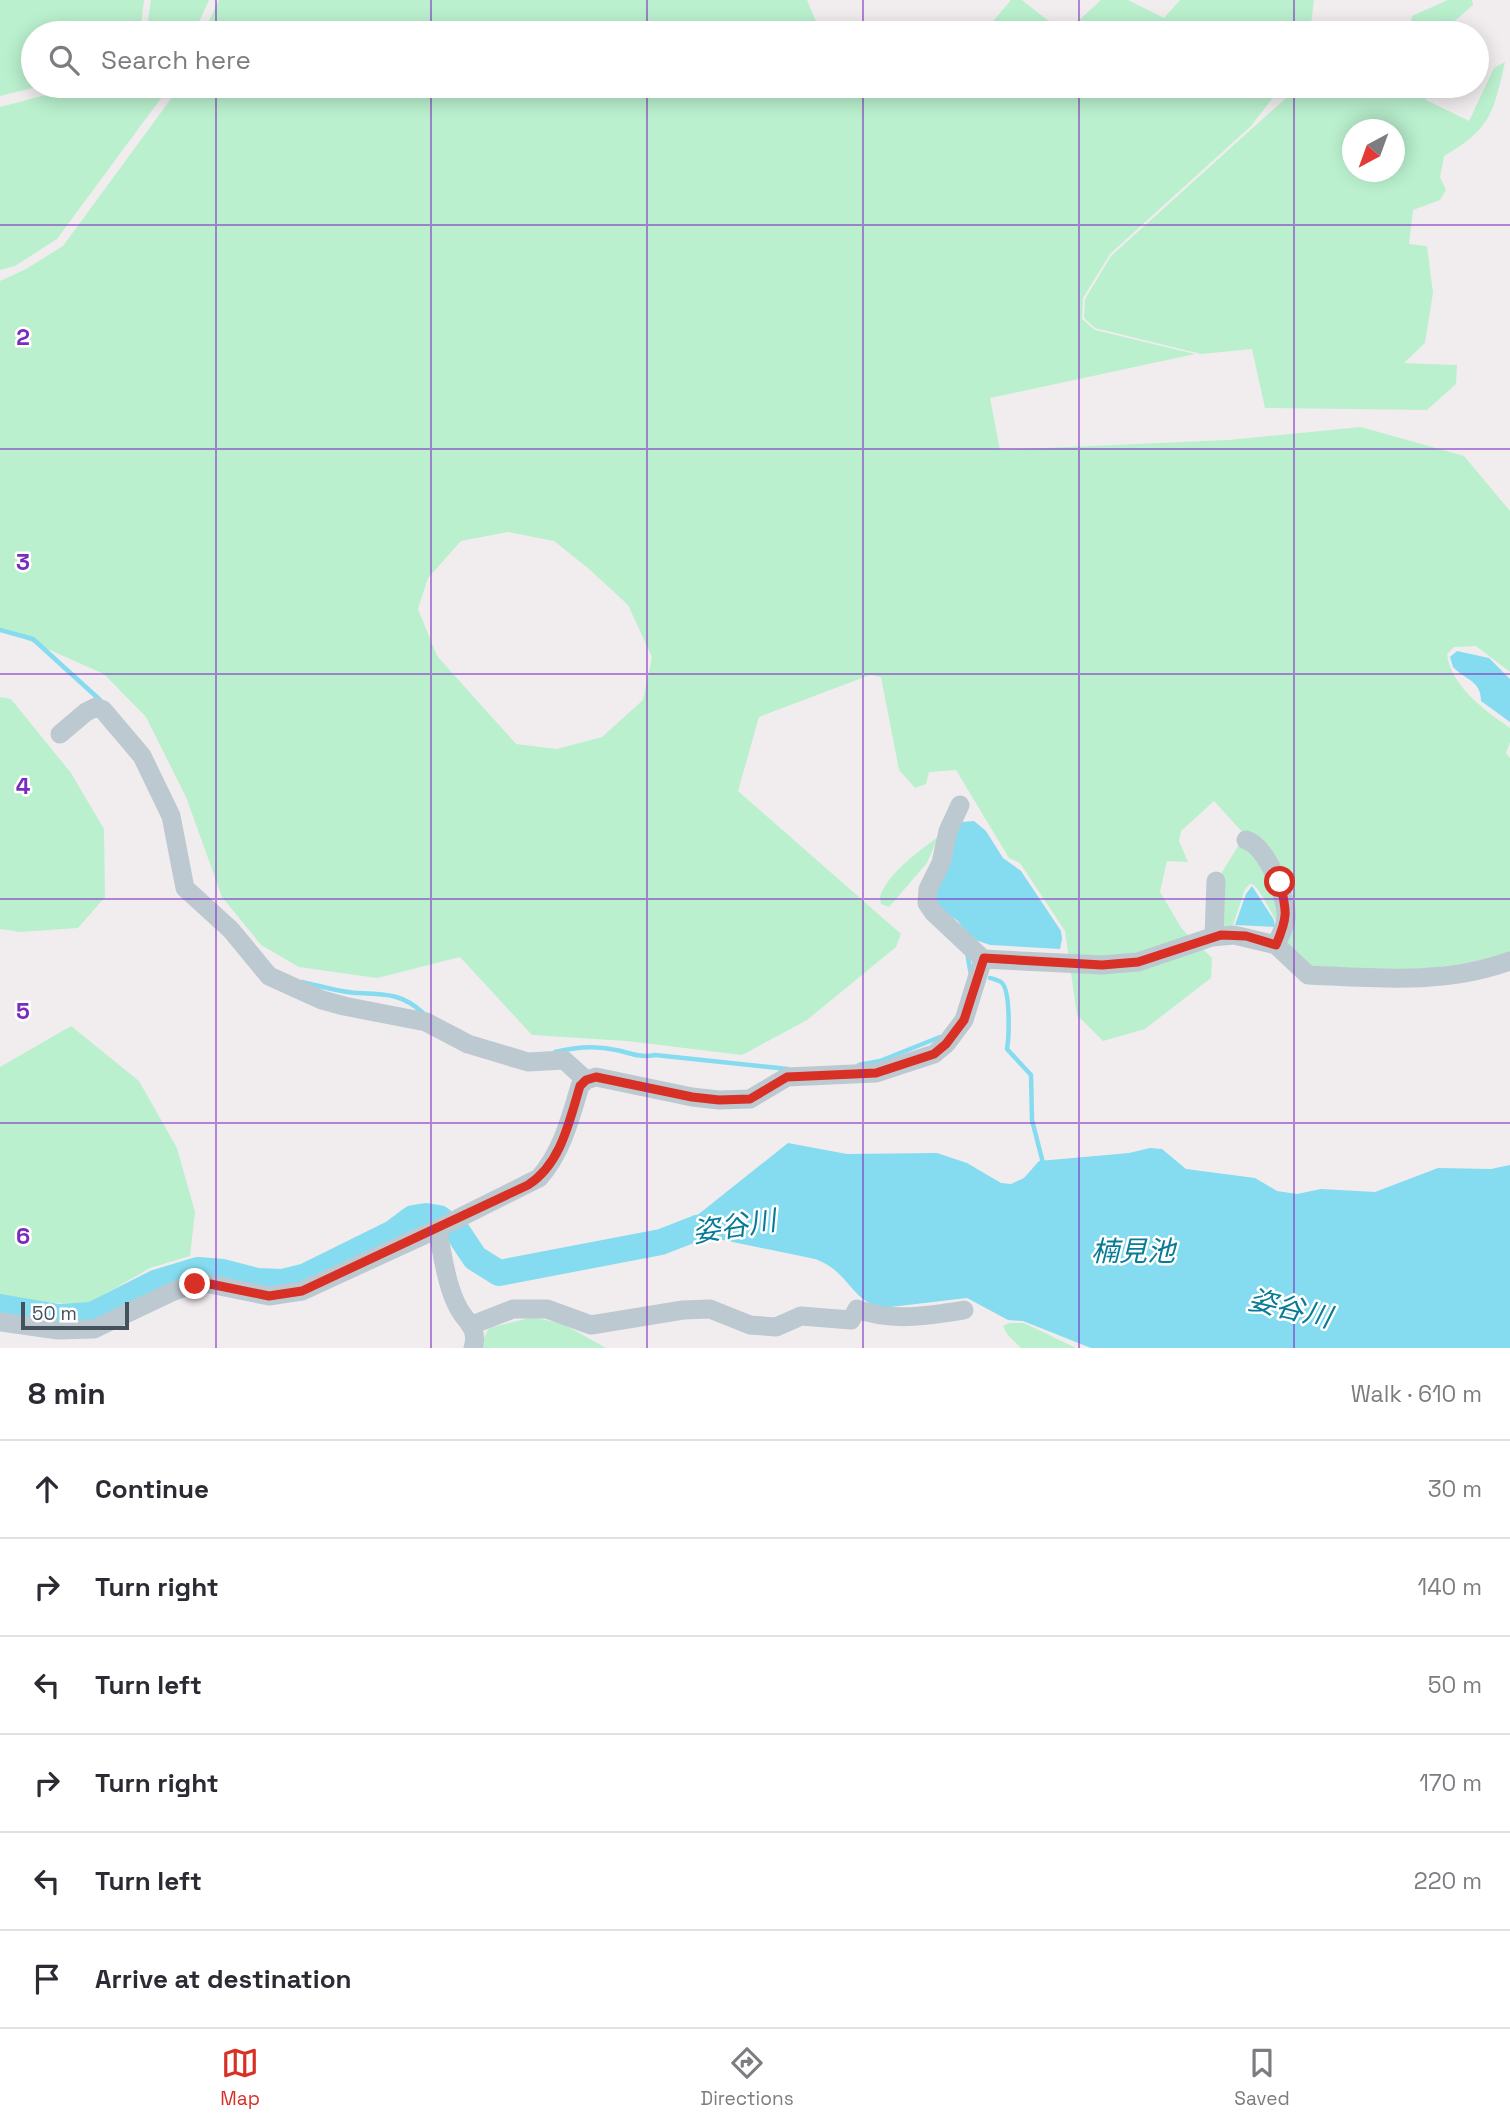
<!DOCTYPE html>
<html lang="en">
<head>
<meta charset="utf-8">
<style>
	:root { --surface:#fff; --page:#f7f7f7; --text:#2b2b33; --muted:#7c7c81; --line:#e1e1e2; --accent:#d93025 }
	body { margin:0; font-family:"Space Grotesk","Noto Sans JP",sans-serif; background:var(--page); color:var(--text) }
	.compass { position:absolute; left:1342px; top:119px; width:63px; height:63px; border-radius:50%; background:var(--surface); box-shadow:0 4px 18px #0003; rotate:221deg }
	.scale { position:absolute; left:21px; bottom:18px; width:108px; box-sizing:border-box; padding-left:7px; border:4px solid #45525c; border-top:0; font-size:19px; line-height:24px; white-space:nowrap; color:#45525c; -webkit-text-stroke:5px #fff; paint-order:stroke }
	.stop { position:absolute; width:21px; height:21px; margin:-16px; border:5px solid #d93025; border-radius:50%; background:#fff }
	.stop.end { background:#d93025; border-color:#fff; box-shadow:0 2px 7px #0008 }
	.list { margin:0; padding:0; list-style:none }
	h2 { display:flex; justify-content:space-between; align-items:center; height:91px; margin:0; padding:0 28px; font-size:30px }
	h2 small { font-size:23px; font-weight:400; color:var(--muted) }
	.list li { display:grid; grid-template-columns:46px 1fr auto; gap:21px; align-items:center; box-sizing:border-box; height:98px; padding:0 28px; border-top:2px solid var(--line) }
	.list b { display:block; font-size:26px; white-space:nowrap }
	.list em { font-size:23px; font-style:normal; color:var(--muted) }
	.icon { flex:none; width:38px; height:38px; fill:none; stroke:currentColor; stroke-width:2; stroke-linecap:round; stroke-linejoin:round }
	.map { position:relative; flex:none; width:1510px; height:1348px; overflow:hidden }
	.search { position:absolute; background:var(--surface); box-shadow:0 4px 18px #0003; left:21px; right:21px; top:21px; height:77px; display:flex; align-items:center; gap:18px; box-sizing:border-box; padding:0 24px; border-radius:38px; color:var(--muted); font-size:26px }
	.sheet { height:679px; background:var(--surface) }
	nav { display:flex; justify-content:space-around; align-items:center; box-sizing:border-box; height:98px; border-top:2px solid var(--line); background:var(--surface); font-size:19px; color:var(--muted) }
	nav a { display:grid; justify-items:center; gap:4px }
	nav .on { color:var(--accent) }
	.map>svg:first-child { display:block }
	.green { fill:#baf0ce; fill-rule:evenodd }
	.water { fill:#85dbef }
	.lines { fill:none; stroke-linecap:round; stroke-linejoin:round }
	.stream { stroke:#85dbef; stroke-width:4.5 }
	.river { stroke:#85dbef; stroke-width:26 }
	.minor { stroke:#bdc9d1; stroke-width:19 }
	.route { stroke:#d93025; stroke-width:9 }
	.grid { fill:none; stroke:#7b2cbf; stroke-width:2; stroke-opacity:0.55 }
	.labels { text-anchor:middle; stroke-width:5; stroke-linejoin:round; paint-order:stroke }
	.water-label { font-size:28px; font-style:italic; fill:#087b96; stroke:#fff }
	.grid-label { font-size:23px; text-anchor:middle; font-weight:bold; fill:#7b2cbf; stroke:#fff; stroke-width:5; stroke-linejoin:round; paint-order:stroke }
</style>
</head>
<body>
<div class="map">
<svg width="1510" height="1348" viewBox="0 0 1510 1348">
	<rect width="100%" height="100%" fill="#f1edee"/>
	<path class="green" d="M0 0H144L140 33H33V86H41L0 96Z
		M151 0H209L194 33H146Z
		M219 0H807L821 33H203Z
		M1011 0H1022L1064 33H983Z
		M1101 0H1128L1164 18 1180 0H1314L1310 33H1065Z
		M1448 0H1472L1473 5 1441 33H1409L1412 16Z
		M1505 62C1493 113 1492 128 1444 156L1440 177 1446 190 1440 200 1413 210 1409 244 1427 246 1433 293 1425 343 1404 363 1457 365 1456 384 1427 410 1265 408 1252 349 1201 354 1095 328 1084 318 1085 299 1111 256 1297 88 1302 86H1426V100L1469 121 1494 68ZM1352 130H1394V172H1352Z
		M80 86H170L57 239 15 266 0 270V107Z
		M178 86H1282L1251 126 1110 254 1083 298 1082 319 1095 330 1195 354 990 398 1000 450 1228 440 1361 427 1464 456 1510 511V672L1476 646 1454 647 1447 654C1451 687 1486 711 1510 728V742L1506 753 1510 758V952C1478 966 1328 984 1303 962 1280 941 1274 908 1254 885L1250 884 1245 889 1232 928H1218L1222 872 1245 835 1214 801 1181 831 1179 841 1188 862 1167 861 1160 892 1182 929 1212 958 1211 978 1145 1029 1103 1041 1077 1015 1065 931 1020 863 1009 858 956 770 929 772 926 784 915 788 899 770 881 677 870 675 759 717 738 791 901 934 896 947 807 1020 742 1055 627 1041 532 1035 460 957 377 978 299 967 261 945 222 897 186 797 146 717 104 674 0 628V281L26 269 63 246 173 96ZM508 532 554 541 589 569 628 605 652 657 643 700 602 737 557 749 516 744 437 656 418 609 428 578 461 541Z
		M0 697 11 699 71 773 104 829 105 897 78 928 20 932 0 929Z
		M939 836 927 863 889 907 881 904 880 896C890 871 918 852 939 836Z
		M71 1026 139 1081 177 1148 195 1212 190 1256 150 1268 88 1304 32 1302 0 1297V1067Z
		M533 1317 563 1324 606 1348H479L489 1328Z
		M1009 1323H1024L1076 1348H1021L1007 1334 1003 1326Z"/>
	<path class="water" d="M1457 651 1489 658 1510 679V722L1481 701C1481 680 1465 680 1453 667L1450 657Z
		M974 821 986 831 1003 858 1021 871 1061 931 1062 939 1060 949 990 945 970 938 958 921 936 906C933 883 949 841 962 822Z
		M1252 886 1274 920 1275 927 1235 925 1246 894Z
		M788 1143 847 1154 937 1153 967 1163 1001 1183 1011 1184 1024 1178 1039 1161 1129 1153 1150 1148 1162 1149 1186 1169 1255 1178 1277 1191 1297 1194 1321 1189 1375 1192 1438 1168 1491 1169 1510 1165V1348H1091L1023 1321 1008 1320 967 1298 882 1308C850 1300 849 1271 815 1259L718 1239 696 1238 690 1221Z"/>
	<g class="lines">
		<path class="stream" d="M0 630 33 639 100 700
			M967 952 971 975
			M990 978C991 978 1000 981 1001 982 1011 989 1009 1037 1007 1049L1031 1075 1032 1120 1043 1163
			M302 982C320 986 339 992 357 993 384 994 402 993 423 1013
			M555 1052C575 1047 595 1045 616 1050 631 1053 639 1058 655 1055L788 1069
			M859 1065 880 1061 940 1037"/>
		<path class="river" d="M0 1307 58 1317 92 1315 155 1283 198 1270 223 1272 257 1281 282 1282 306 1276 393 1233 413 1218 426 1216 439 1218 457 1231 475 1258 499 1273 661 1242 697 1228 728 1224"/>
		<path class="minor" d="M60 734 86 712 96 707 103 710 142 756 171 816 185 888 231 930 269 976 322 1000 344 1006 426 1022 468 1044 528 1062 564 1060 586 1080
			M960 805 948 831 941 863 928 889 927 903 933 912 983 959
			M1246 840C1266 845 1288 899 1286 919 1285 928 1279 937 1276 945
			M1214 936 1216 881
			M437 1229C443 1254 446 1286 459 1309 467 1323 479 1329 473 1348
			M0 1322 58 1330 94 1329 174 1291 195 1284H210L269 1296 302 1291 437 1229 539 1178C562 1152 570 1119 580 1086L586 1080 596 1077 692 1097 719 1100 750 1099 787 1077 876 1073 934 1054 946 1044 964 1020 983 959 1102 965 1138 962 1212 937 1234 935 1276 945 1308 975C1375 978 1445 985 1510 961
			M472 1325 513 1309H547L591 1325 683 1310 710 1309 750 1325 776 1327 801 1316 851 1320 857 1309C891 1322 928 1316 964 1310"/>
	</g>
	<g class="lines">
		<path class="route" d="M195 1284H210L269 1296 302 1291 528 1185C561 1164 569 1122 580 1086L586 1080 596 1077 692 1097 719 1100 750 1099 787 1077 876 1073 934 1054 946 1044 964 1020 984 958 1102 965 1138 962 1221 935 1246 936 1276 945C1288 917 1287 912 1280 882"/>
	</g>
	<path class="grid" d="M216 0V33M431 0V33M647 0V33M863 0V33M1079 0V33M1294 0V33M216 86V1348M431 86V1348M647 86V1348M863 86V1348M1079 86V1348M1294 86V1348M0 225H1510M0 449H1510M0 674H1510M0 899H1510M0 1123H1510"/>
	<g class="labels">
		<g class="water-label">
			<text transform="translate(734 1226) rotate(-9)" y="10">姿谷川</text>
			<text x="1133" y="1261">楠見池</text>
			<text transform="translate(1290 1308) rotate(13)" y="10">姿谷川</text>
		</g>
	</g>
	<g class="grid-label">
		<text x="23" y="345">2</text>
		<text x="23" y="570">3</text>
		<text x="23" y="794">4</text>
		<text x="23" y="1019">5</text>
		<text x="23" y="1244">6</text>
	</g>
</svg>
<svg class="compass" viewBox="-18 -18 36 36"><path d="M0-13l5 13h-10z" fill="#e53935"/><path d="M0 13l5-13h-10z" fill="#7c7c81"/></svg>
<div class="scale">50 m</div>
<div class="stop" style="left:1280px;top:882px"></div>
<div class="stop end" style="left:195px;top:1284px"></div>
<div class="search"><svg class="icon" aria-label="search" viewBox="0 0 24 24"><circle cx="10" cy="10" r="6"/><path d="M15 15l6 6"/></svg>Search here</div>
</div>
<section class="sheet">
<h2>8 min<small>Walk · 610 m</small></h2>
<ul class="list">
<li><svg class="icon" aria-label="ahead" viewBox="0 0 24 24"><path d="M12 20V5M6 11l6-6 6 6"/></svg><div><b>Continue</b></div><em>30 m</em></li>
<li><svg class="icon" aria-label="right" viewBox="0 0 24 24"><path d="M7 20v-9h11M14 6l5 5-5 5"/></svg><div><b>Turn right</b></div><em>140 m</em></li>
<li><svg class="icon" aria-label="left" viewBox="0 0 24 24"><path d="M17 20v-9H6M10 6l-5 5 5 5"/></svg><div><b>Turn left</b></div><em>50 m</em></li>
<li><svg class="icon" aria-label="right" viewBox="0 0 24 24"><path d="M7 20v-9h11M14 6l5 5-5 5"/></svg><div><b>Turn right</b></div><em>170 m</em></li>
<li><svg class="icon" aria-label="left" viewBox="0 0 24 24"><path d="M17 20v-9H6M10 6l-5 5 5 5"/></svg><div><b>Turn left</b></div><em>220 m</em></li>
<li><svg class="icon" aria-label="arrive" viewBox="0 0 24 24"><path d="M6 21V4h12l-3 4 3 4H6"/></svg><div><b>Arrive at destination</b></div></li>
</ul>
</section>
<nav>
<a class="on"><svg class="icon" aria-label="map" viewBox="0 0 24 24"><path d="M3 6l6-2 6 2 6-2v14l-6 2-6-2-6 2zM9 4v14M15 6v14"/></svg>Map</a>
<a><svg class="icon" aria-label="directions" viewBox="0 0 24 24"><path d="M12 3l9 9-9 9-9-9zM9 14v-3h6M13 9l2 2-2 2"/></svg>Directions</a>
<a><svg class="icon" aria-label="saved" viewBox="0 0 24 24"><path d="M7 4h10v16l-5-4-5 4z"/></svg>Saved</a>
</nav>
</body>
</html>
